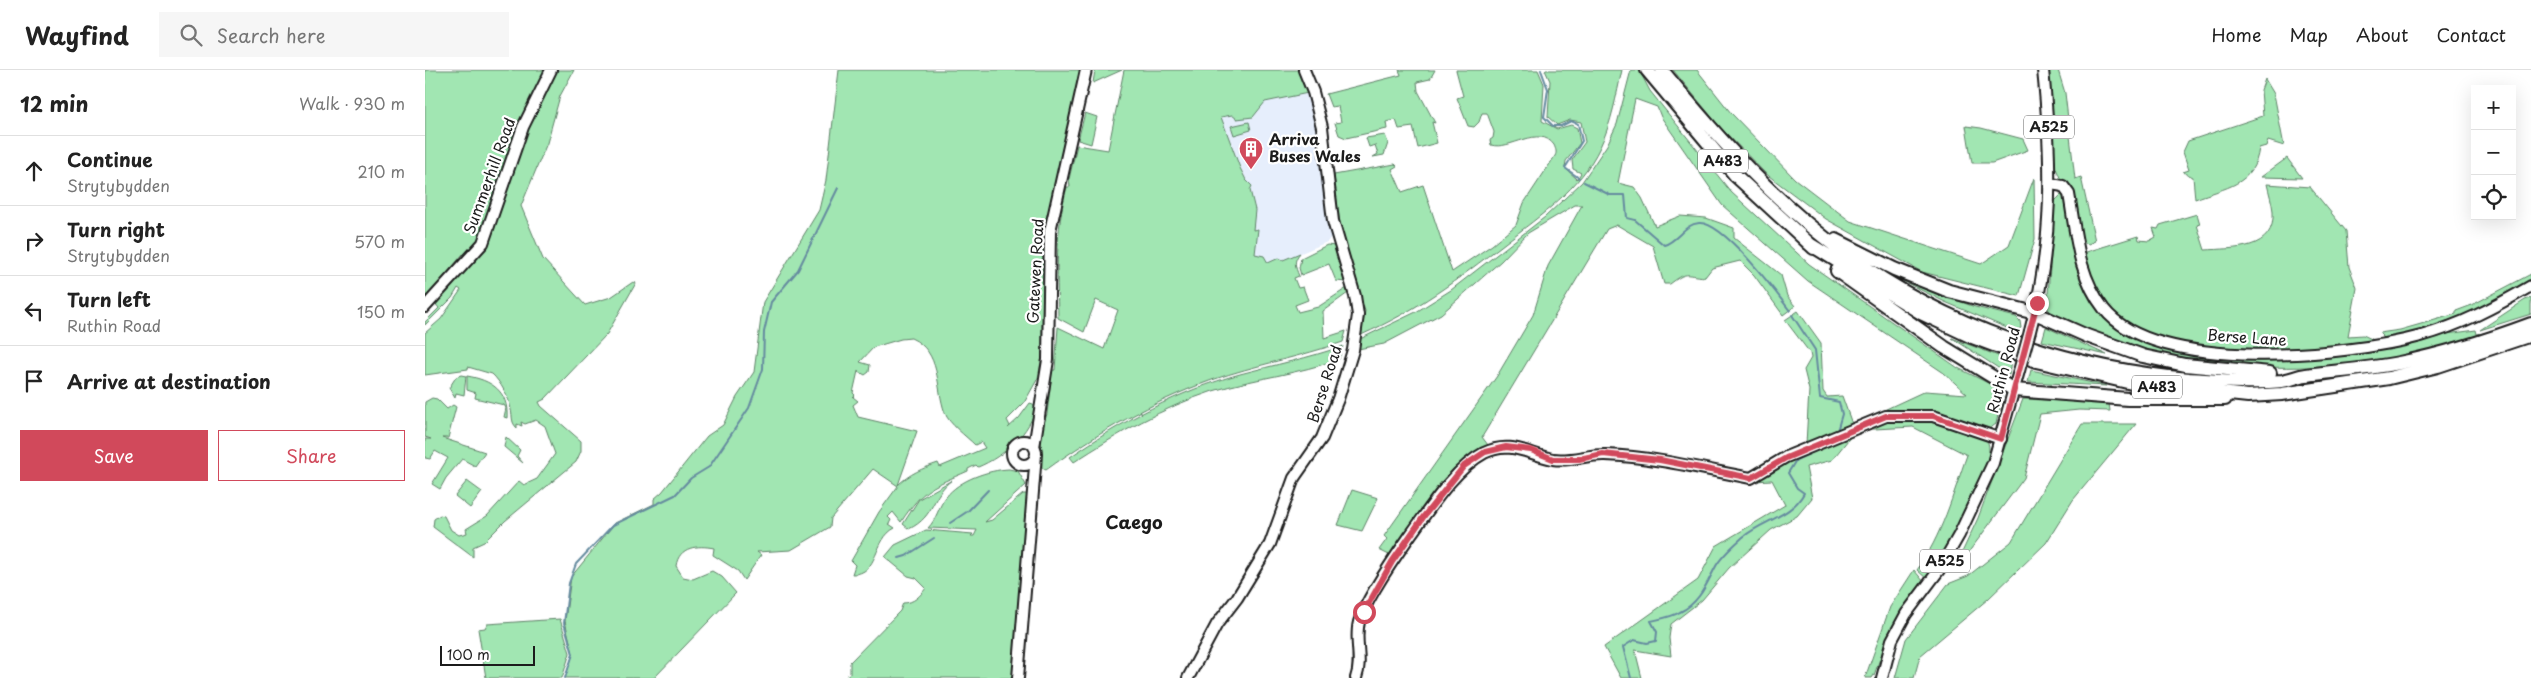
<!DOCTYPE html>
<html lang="en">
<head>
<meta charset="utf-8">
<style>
	:root { --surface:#fff; --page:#f6f6f6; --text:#222; --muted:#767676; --line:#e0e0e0; --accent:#d1495b }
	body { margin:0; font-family:"Playpen Sans",sans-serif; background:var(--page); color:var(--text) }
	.controls { position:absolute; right:15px; top:15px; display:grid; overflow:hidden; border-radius:0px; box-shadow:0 5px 20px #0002 }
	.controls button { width:45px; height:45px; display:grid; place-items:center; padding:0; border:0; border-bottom:1px solid var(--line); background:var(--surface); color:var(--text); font:25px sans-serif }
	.scale { position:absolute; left:15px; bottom:12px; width:95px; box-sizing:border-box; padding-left:5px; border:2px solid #1c1c1c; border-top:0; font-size:14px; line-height:18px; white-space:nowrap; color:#1c1c1c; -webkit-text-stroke:4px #fff; paint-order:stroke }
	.stop { position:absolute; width:15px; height:15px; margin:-11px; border:4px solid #d1495b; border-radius:50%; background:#fff }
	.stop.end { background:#d1495b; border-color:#fff; box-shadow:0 1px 5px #0008 }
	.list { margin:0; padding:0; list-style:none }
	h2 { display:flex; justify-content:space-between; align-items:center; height:65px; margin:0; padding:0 20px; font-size:21px }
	h2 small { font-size:16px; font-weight:400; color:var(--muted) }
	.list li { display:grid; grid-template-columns:32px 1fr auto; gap:15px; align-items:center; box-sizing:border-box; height:70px; padding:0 20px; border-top:1px solid var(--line) }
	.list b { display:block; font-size:19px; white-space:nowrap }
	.list p { margin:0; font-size:16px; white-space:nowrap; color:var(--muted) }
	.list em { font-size:16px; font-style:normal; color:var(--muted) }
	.actions { display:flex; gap:10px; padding:15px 20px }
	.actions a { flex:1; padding:11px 0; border:1px solid var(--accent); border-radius:0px; text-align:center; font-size:18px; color:var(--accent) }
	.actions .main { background:var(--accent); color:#fff }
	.icon { flex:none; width:28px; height:28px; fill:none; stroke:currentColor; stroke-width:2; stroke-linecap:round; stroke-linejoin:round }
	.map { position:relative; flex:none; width:2106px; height:608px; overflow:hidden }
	header { display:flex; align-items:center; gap:30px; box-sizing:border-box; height:70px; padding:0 25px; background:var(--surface); border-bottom:1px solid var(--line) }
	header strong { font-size:24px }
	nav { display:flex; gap:28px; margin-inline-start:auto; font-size:18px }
	.search { width:350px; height:45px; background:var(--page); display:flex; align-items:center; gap:12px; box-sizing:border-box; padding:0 18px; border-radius:0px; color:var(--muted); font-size:19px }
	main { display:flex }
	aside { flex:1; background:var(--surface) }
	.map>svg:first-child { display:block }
	.built { fill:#e6eefc }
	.green { fill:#a1e6b2; stroke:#5e8167; fill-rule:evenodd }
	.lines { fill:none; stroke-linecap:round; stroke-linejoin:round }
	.stream { stroke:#658b9f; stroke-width:2 }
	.secondary-casing { stroke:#1c1c1c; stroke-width:14 }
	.primary-casing { stroke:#1c1c1c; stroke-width:14 }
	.highway-casing { stroke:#1c1c1c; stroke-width:16 }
	.secondary { stroke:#fff; stroke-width:10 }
	.primary { stroke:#fff; stroke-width:10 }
	.highway { stroke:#fff; stroke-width:12 }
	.primary-bridge-casing { stroke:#1c1c1c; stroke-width:14; stroke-linecap:butt }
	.primary-bridge { stroke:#fff; stroke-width:10 }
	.route { stroke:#d1495b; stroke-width:6 }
	.labels { text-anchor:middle; stroke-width:4.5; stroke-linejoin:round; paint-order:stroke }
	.shield { fill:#fff; stroke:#606060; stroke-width:1 }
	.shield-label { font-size:14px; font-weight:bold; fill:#1c1c1c }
	.poi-label { font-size:15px; font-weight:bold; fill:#1c1c1c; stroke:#fff; text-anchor:start }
	.street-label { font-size:15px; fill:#1c1c1c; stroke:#fff }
	.quarter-label { font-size:18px; font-weight:bold; fill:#1c1c1c; stroke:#fff }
</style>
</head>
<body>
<header>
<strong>Wayfind</strong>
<div class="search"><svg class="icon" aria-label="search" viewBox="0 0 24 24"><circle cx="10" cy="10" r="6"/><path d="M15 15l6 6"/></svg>Search here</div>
<nav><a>Home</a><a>Map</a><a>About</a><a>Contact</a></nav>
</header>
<main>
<aside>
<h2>12 min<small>Walk · 930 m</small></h2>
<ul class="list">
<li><svg class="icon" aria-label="ahead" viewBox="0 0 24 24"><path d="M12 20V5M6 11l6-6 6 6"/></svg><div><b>Continue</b><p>Strytybydden</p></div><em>210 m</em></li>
<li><svg class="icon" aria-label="right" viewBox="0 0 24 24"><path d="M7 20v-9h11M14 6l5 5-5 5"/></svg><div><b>Turn right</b><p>Strytybydden</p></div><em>570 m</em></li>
<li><svg class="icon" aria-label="left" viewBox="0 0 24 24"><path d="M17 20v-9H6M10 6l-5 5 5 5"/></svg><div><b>Turn left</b><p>Ruthin Road</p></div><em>150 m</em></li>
<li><svg class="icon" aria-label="arrive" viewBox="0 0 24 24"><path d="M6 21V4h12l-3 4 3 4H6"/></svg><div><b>Arrive at destination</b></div></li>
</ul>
<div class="actions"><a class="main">Save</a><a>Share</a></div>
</aside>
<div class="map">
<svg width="2106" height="608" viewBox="0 0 2106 608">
	<rect width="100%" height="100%" fill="#fff"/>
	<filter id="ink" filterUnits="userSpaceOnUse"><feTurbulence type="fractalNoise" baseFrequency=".02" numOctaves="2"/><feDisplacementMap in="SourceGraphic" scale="10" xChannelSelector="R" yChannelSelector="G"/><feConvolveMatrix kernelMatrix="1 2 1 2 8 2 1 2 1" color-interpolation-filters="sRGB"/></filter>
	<g filter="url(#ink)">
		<path class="built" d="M883 23 892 53 908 165 902 172 815 209 830 140 794 42Z"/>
		<path class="green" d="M0 0H149L135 26 122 73 96 136 118 189 160 235 186 227 208 212 211 213 182 264 120 329 114 332 116 336 156 371V381L151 392 80 451 59 472 48 477V487L8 457 9 449 15 445 19 446 26 460 34 465 42 463 41 459 62 446 94 411 99 415 112 409 130 384 120 356 111 350 100 354 96 352 97 356 92 354V358C86 352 88 349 86 340 85 329 75 311 67 304L43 297V299L0 305V263L16 249 36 220 33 218 27 228 0 255V252L14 238 9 232 42 188 38 184 0 229Z
			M414 0H656L618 165 617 286 613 308 599 333 582 350 585 356 583 358 594 348 605 333 611 335C607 362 578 387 553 397L551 395 543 399V401C507 417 499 417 476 452L468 442 463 447 466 450 464 454 470 458C448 469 454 505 427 504L430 495 426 491 454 442 473 416 448 399 406 448 405 457 366 480 332 482 336 485 319 510 313 501 288 485 289 478C273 475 254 476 251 496L258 507 268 509 287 501 297 507 311 523 229 608H140L148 584 140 551 146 507 190 453 229 434V429L237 422 282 366 298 355 312 327 329 302 338 232 394 140 401 110ZM486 268C517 282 510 316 520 343 524 354 541 366 550 375L556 372 560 378 515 397 513 393C498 398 484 404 473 415L492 361 433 347 428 335 433 331 428 327 430 325 428 323 433 301 440 305 444 302 445 295 435 292 449 277 476 269Z
			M670 0H697L668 13Z
			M699 0H873L883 23 840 32 828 47 812 49 807 45 796 47 815 98 821 110 827 116 825 120 830 140 828 160 833 159 830 184 839 186 843 193 854 188 858 190 875 183C868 191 870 196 874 206L869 208 873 218 878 217 883 230 870 235 873 242 893 237 922 218 924 220 923 223 898 241 899 268 921 261 918 272C875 287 830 295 787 310 727 332 672 363 621 400L617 398 616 362 622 344 627 300H630L633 257 679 279 693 240 671 230 659 262 633 248C632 203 630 161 642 117H645L644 109 652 75 683 80Z
			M974 0H1010L1005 9 992 12 993 21 1010 53 1007 52 1012 73 993 78 988 57 974 59 971 50 961 52 962 59 921 68 914 65 910 53 916 52 913 36 906 37 901 24 976 5Z
			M1031 0H1113L1119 14 1117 51 1132 59 1146 55 1152 58 1155 73 1141 91 1140 98 1152 109 1156 103 1148 99 1147 90 1160 72 1156 52 1145 50 1132 55 1123 47 1125 11 1120 0H1197C1191 26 1187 52 1175 77 1155 119 1116 145 1080 173 1032 210 993 240 936 265L940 241 917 173 909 105 970 94 972 96 967 99 977 122 998 115 1027 202 1067 175 1091 155 1099 133 1130 86C1132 82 1131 80 1129 75 1114 54 1085 81 1066 75L1065 70 1068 68 1069 62 1062 43H1057L1054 52 1049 57 1043 56 1032 28 1038 26Z
			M1206 0H1214L1225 21 1306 122 1384 194 1533 298 1573 318 1577 327 1571 354 1564 359 1510 343 1461 344 1459 340 1500 321 1542 324 1519 303 1383 211 1297 135 1236 47 1232 37 1210 29 1193 113 1209 117 1217 128 1230 156 1255 146 1281 148 1309 158V168L1356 205 1362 226 1370 236 1358 245 1329 205 1315 191 1287 198 1280 207C1260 205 1262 201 1245 214H1239L1228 176 1192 155 1182 159 1057 367 1063 375 1081 372C1062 379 1037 388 1028 407L968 487 954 480 962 469 959 466 1072 306 1108 245 1123 196 1157 135H1150L1103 163 1076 191 1016 244 959 274 933 279 935 269 991 242 1026 220 1120 147 1157 112 1182 75 1192 54Z
			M1248 0H1272L1306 43 1370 109 1425 151 1556 194 1584 175 1609 108 1610 169 1594 226 1497 202 1401 149 1340 103 1295 57Z
			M1623 0H1633L1640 23 1650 109 1656 107 1670 171 1663 174 1657 172 1647 116 1636 110 1630 96Z
			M1840 9 1849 24 1859 76 1843 71 1841 76 1834 78C1829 116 1801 117 1770 129L1768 107 1758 102 1764 100 1758 82 1763 71 1838 46 1836 20Z
			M660 43 672 47 666 74 653 70Z
			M824 52 826 60 809 65 806 56Z
			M1541 56 1556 58 1598 69 1603 80 1567 93H1547Z
			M960 65 963 73 959 85 948 87 953 84 950 75 944 77 941 68Z
			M1862 88 1877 108 1836 107Z
			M1842 114 1885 117 1921 161 1924 197 1932 218 1923 266 1938 265 1953 272C1915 276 1877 282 1839 283 1795 283 1717 274 1685 241 1670 225 1664 204 1658 183L1713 166 1714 170 1724 171 1731 167 1728 158 1733 159 1735 155 1772 144 1775 154 1772 155 1780 180C1809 178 1851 181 1848 141 1847 132 1844 123 1842 114Z
			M1637 124 1642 127 1667 228 1723 272 1839 289 2051 260 2052 264 2061 263C1947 303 1822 309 1705 276 1680 269 1656 256 1631 247L1622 238 1630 131Z
			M902 175 910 176 921 212 911 211 904 194 876 205 874 198 876 188Z
			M2106 204V219L2033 249 2021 251 2014 257 1960 269 1954 263 1975 260 2031 244V241L2047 235Z
			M1476 210 1550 237 1591 247 1595 251 1596 258 1589 261 1520 232Z
			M2106 228V244L2055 260 2100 230Z
			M1373 241 1396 273 1398 321 1402 327 1417 326 1427 354 1424 358 1462 350 1509 349 1560 368C1562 370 1564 374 1564 378 1567 401 1515 486 1502 509L1492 500C1517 466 1528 424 1542 385L1488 357 1431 360 1407 390 1381 397 1387 428 1372 446 1346 460 1304 498 1277 530 1246 554 1244 568 1246 586 1210 580 1217 608H1196L1179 577 1273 510 1291 476 1360 435 1347 410 1329 411 1403 364 1381 374 1384 320 1379 300 1386 288 1385 283 1360 250Z
			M1621 257 1682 285 1617 271Z
			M1527 268 1586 291 1584 305Z
			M918 276 914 289C874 304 830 308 788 321 737 338 694 363 649 392L645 387C697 351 754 321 815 304 849 295 884 288 918 276Z
			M1606 300 1682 316 1603 312Z
			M36 305 41 306 39 325 31 323 30 328 24 318 31 307Z
			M42 306C66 310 84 321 82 348L79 347 81 338 79 335 50 328 51 323 42 320Z
			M7 328 12 329 22 339 28 335 31 337 23 368H17L60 382 50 396 37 389 21 408 15 419 7 414 23 388 10 381 5 389 0 388V369H6L0 367V332Z
			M1598 329 1684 333 1685 341 1654 340 1615 344 1599 408 1534 495 1533 491 1553 448Z
			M1657 354H1711L1648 430 1621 473 1563 529 1495 586 1489 608H1470L1481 569 1523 514 1543 506 1586 472Z
			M81 367 95 380 92 386 98 393 79 377Z
			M584 399 593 401 601 415 560 452 567 450 598 424H602L595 543 588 608H419L425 603V592L475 541 478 533C489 533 495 526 501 518L491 508 483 506 460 487 470 475 501 460 548 464 546 466H549L552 460 503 458C512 449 513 437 521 427 534 410 563 400 584 399Z
			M527 410C506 425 511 446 484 459L478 454 494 429Z
			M42 411 57 422 45 438 30 426Z
			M927 420 953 428 937 461 913 455Z
			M1489 500 1499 512 1466 559 1449 605 1447 608H1440L1465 537Z
			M135 549 145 583 137 608H61L53 559 60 558 62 554Z"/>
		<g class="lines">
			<path class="stream" d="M1116 0 1123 19 1119 47 1128 56H1136L1146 51 1153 54 1157 71 1140 98 1154 108
				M1159 112 1185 125H1200L1202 148 1210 150 1239 175C1253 171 1259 154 1274 153 1298 151 1351 222 1365 241
				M1367 245 1390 280 1395 328 1414 332 1417 344 1412 361
				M525 453 543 441 563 420
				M474 488 481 486 509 468
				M140 608 148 584 139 553 144 513 151 494 188 455 250 425 266 408 284 397 324 338 338 299 339 262 346 232 373 200 413 118
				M1206 608 1198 577 1209 570 1222 573 1231 571 1232 562 1226 551C1235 549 1247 547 1255 542 1274 533 1281 515 1290 498 1295 487 1309 475 1318 467 1338 450 1366 447 1379 423L1372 418 1363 403 1371 390 1403 375"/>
			<defs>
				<path id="secondary" d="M1626 114 1638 116 1644 124C1651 164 1653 206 1679 239 1731 305 1923 286 1996 266 2036 255 2070 237 2106 216
					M0 237 58 173 98 57 126 0
					M587 383a12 12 0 1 1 24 0a12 12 0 1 1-24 0Z
					M609 377 623 290 625 161 661 0
					M593 608 611 384
					M763 608 792 554 812 528 845 474 869 408 897 368 913 329 928 280 933 245 930 226 908 151 897 57 888 22 879 0
					M931 608C938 589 929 571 934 552 941 529 970 487 984 467 1004 440 1029 399 1059 383 1085 370 1103 384 1128 389 1146 392 1163 384 1181 385 1230 387 1278 399 1326 408L1361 387 1461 346H1508L1576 369"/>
				<path id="primary" d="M1605 261C1629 173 1627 90 1618 0
					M1457 608 1467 570 1481 544 1514 500 1534 465 1568 393 1594 301"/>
				<path id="highway" d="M1222 0 1310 105 1389 178
					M1237 0C1293 68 1350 133 1421 184 1521 257 1642 298 1764 309 1794 311 1827 314 1857 311 1865 310 1873 306 1881 305 1912 301 1943 299 1974 293 2019 284 2063 270 2106 254
					M1411 170 1469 199 1524 221 1610 243 1662 266 1718 286 1760 295 1845 303
					M1383 173 1496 243 1547 267 1611 291 1711 314 1823 326 1857 324 1964 308 2013 296 2106 265
					M1412 201 1519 277 1589 320 1703 329H1800"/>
			</defs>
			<use href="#secondary" class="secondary-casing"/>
			<use href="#primary" class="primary-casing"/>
			<use href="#highway" class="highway-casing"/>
			<use href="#secondary" class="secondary"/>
			<use href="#primary" class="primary"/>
			<use href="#highway" class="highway"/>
			<defs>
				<path id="primary-bridge" d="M1594 301 1605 261"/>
			</defs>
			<use href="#primary-bridge" class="primary-bridge-casing"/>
			<use href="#primary-bridge" class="primary-bridge"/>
		</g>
	</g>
	<g class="lines" filter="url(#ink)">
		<path class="route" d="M939 542 967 492 999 446 1039 396 1060 382 1081 377 1106 380 1128 389H1154L1178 384 1235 390 1326 408 1361 388 1461 346H1508L1576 369 1612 233"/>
	</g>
	<defs>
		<symbol id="building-pin" viewBox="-11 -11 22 30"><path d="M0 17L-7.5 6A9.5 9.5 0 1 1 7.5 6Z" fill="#d1495b" stroke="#fff"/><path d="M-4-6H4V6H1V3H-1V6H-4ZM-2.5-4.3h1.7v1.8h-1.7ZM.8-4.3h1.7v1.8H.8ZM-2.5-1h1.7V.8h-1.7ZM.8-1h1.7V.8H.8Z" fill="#fff"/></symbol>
	</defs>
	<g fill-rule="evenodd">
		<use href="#building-pin" x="812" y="65" width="28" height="38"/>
	</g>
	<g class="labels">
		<g class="shield">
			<rect x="1599" y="45.5" width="50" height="23" rx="4"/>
			<rect x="1273" y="79.5" width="50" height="23" rx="4"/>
			<rect x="1707" y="305.5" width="50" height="23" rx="4"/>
			<rect x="1495" y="479.5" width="50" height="23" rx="4"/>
		</g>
		<g class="shield-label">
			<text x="1624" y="62">A525</text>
			<text x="1298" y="96">A483</text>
			<text x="1732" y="322">A483</text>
			<text x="1520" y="496">A525</text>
		</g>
		<g class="poi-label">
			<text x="844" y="75">Arriva<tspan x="844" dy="17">Buses Wales</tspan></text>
		</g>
		<g class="street-label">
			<text transform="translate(65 106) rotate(-70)" y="5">Summerhill Road</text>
			<text transform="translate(611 201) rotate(-87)" y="5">Gatewen Road</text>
			<text transform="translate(1822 268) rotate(4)" y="5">Berse Lane</text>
			<text transform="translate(1579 300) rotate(-75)" y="5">Ruthin Road</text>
			<text transform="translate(900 314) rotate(-72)" y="5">Berse Road</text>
		</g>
		<g class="quarter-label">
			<text x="709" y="459">Caego</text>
		</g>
	</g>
</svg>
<div class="controls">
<button>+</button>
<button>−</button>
<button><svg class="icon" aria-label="locate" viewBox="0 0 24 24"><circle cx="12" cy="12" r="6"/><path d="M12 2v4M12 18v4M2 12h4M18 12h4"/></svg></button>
</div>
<div class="scale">100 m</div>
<div class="stop" style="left:939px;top:542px"></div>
<div class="stop end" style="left:1612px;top:233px"></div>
</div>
</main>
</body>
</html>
